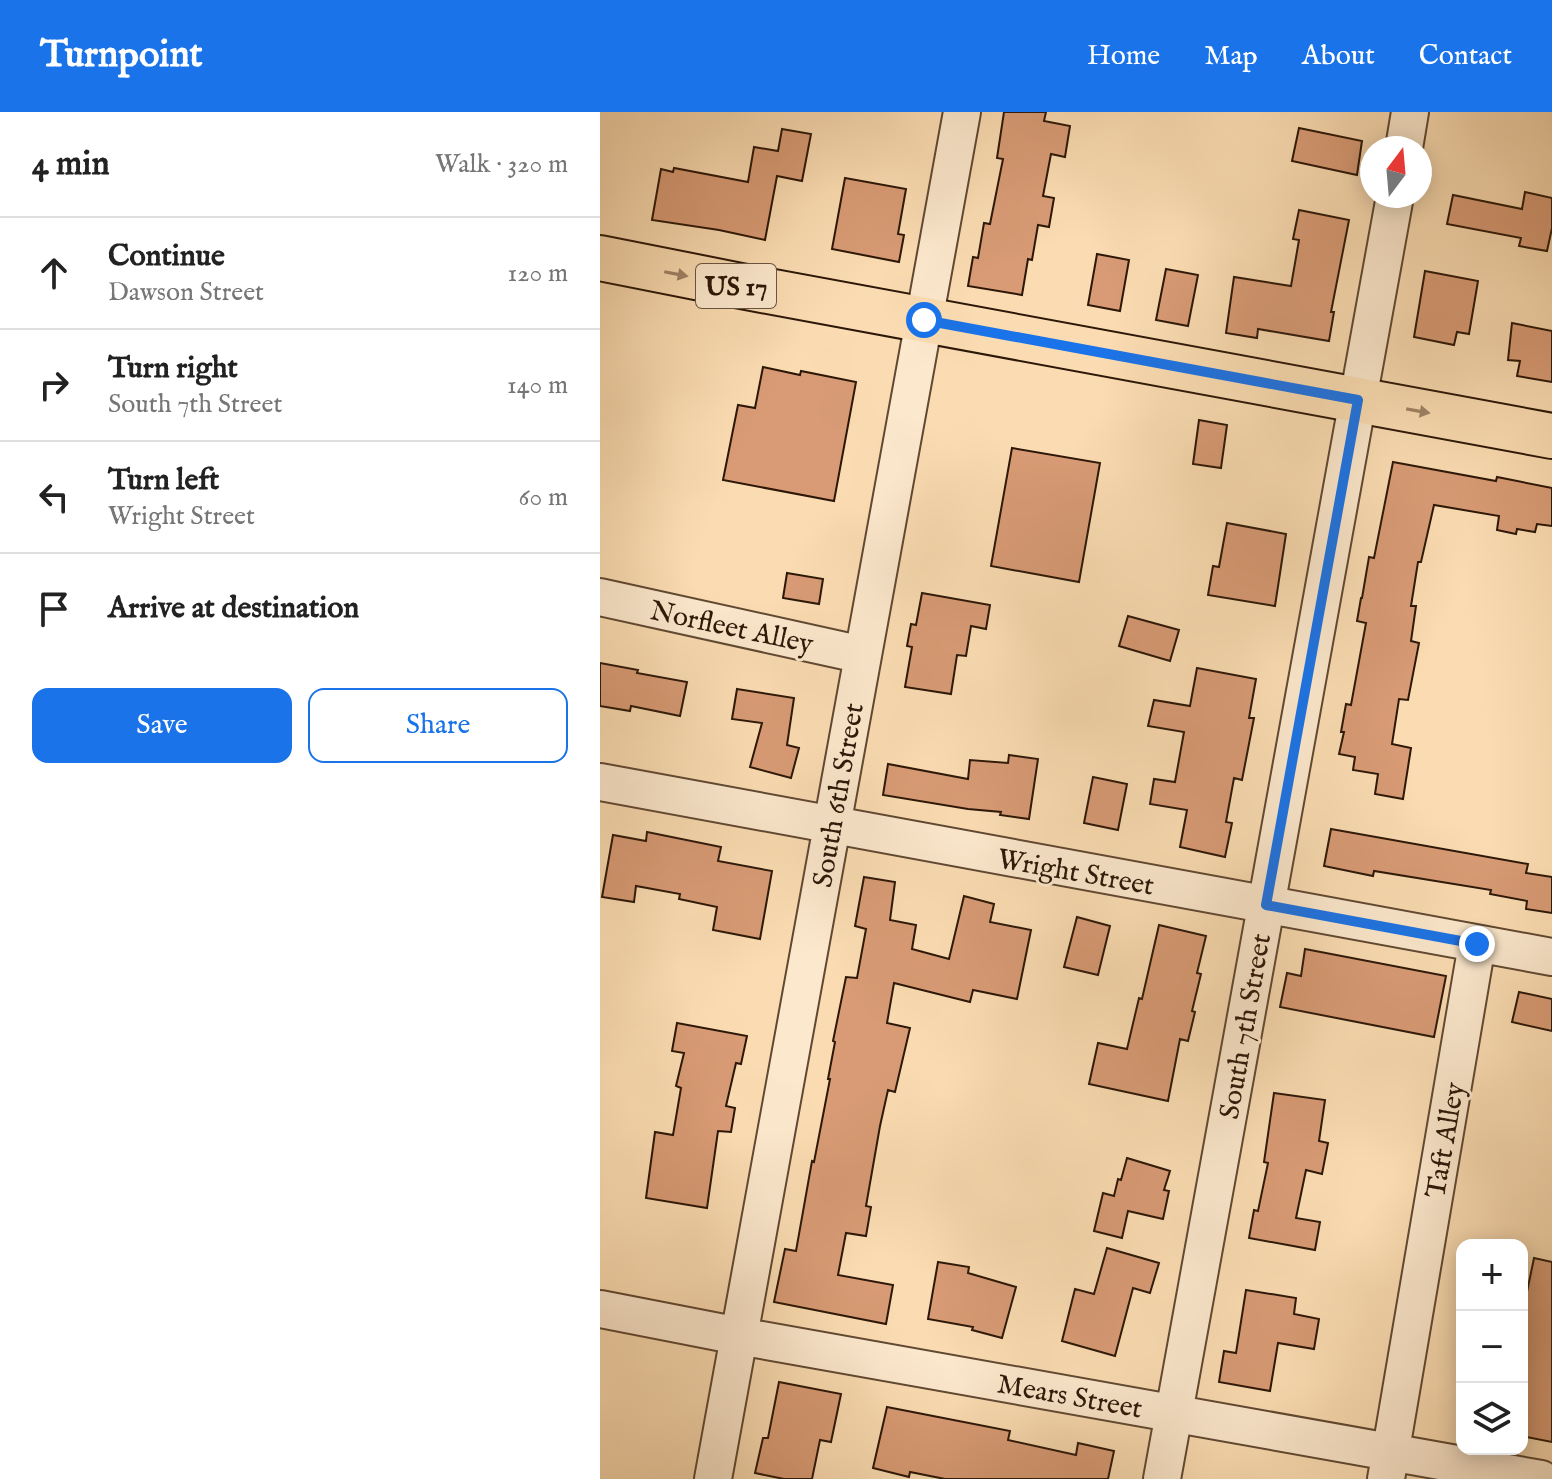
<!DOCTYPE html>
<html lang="en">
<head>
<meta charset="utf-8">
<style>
	:root { --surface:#fff; --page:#f2f2f2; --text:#222; --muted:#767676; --line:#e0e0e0; --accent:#1a73e8 }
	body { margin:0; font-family:"IM FELL English",serif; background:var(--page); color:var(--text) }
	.controls { position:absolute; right:24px; bottom:24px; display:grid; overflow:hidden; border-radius:16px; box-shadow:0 4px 20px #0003 }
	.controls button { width:72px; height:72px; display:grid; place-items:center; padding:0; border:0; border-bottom:2px solid var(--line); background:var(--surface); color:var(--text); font:40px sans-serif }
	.compass { position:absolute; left:760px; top:24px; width:72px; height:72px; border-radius:50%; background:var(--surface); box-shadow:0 4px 20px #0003; rotate:16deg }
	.stop { position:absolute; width:24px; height:24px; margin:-18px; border:6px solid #1a73e8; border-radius:50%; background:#fff }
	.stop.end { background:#1a73e8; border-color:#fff; box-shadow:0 2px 8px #0008 }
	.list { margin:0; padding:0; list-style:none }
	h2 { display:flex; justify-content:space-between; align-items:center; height:104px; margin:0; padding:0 32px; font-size:34px }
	h2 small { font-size:26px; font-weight:400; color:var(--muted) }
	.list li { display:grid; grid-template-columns:52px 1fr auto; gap:24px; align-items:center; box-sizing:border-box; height:112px; padding:0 32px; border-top:2px solid var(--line) }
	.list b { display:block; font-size:30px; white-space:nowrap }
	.list p { margin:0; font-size:26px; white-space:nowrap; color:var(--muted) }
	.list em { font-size:26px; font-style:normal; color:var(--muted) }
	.actions { display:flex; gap:16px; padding:24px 32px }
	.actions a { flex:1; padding:18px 0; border:2px solid var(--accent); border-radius:16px; text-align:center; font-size:28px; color:var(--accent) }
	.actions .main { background:var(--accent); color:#fff }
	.icon { flex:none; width:44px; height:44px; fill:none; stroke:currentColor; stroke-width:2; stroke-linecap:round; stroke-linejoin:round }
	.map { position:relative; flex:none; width:952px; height:1367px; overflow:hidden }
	header { display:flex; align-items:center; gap:48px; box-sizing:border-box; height:112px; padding:0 40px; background:var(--accent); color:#fff }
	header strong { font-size:38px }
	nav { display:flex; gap:44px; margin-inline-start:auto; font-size:28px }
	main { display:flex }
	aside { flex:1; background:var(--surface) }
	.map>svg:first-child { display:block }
	.building { fill:#d89b75; stroke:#2c1708; stroke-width:2 }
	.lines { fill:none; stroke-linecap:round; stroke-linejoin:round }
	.minor-casing { stroke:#604832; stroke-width:40 }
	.major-casing { stroke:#2c1708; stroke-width:48 }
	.minor { stroke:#fce8cd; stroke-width:36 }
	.major { stroke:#fbdcb2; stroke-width:44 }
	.oneway { fill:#9e8366 }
	.route { stroke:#1a73e8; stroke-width:10 }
	.labels { text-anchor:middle; stroke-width:6; stroke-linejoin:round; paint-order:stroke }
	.shield { fill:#fce8cd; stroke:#6a5643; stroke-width:2 }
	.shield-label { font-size:26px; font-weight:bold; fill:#2c1708 }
	.street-label { font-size:28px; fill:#2c1708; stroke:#fce8cd }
</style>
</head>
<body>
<header>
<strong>Turnpoint</strong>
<nav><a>Home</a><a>Map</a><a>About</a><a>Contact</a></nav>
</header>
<main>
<aside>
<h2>4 min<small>Walk · 320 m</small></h2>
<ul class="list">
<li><svg class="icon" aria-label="ahead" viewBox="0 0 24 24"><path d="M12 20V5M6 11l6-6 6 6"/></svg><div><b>Continue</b><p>Dawson Street</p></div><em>120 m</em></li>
<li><svg class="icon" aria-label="right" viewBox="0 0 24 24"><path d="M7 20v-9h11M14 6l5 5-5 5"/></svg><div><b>Turn right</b><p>South 7th Street</p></div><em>140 m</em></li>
<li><svg class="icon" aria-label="left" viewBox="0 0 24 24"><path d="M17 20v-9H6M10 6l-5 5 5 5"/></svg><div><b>Turn left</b><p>Wright Street</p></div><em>60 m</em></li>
<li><svg class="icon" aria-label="arrive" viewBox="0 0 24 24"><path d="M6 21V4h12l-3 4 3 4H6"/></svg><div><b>Arrive at destination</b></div></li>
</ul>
<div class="actions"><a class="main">Save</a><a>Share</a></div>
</aside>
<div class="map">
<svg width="952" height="1367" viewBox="0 0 952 1367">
	<rect width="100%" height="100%" fill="#fbdcb2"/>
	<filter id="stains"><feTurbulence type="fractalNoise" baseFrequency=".0025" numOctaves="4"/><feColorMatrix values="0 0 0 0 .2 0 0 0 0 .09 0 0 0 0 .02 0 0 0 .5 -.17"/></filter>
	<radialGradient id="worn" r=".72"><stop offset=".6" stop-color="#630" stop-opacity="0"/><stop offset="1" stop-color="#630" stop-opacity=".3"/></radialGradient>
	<path class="building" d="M404 0H446L444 9 470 14 465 45 451 42 443 84 454 86 449 115 438 113 432 148 428 147 422 183 368 174 373 145 378 146 384 111 390 112 403 47 397 46Z
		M699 16 762 29 757 63 692 49Z
		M182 17 211 22 202 69 177 64 165 128 119 118 52 108 61 57 73 60 74 56 148 70 154 35 178 39Z
		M245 66 306 77 298 122 304 123 299 150 232 137Z
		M925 80 952 86V116L947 139 919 134 921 126 847 112 853 83 922 97Z
		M699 98 749 108 731 200H734L729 229 658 217 657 226 626 221 634 165 691 174 699 128 693 127Z
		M497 142 529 148 520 199 488 193Z
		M566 157 598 163 588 214 556 208Z
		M825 159 878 169 869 222 857 220 854 233 814 225Z
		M912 211 952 219V270L917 264 920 249 908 248Z
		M163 255 200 263 201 259 256 270 234 389 123 368 138 293 155 296Z
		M599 308 627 313 621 356 593 352Z
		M412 336 500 351 479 470 391 454Z
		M793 350 896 369 897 365 952 376V414L937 412 935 420 917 417 916 422 897 418 899 404 834 393 821 450H818L811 494H816L811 529 819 531 808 588 799 587 792 632 811 636 803 687 775 682 778 662 753 658 755 645 739 642 744 620H741L746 592 751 593 766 511 757 509 761 486H762L769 445 774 446Z
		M627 411 686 422 675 494 608 483 613 454 619 455Z
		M187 461 223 467 219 492 183 486Z
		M322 481 390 493 386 517 371 514 366 544 357 543 351 582 305 575 312 535 307 534 311 512 316 513Z
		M528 504 579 518 570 549 519 534Z
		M0 551 38 558 37 561 87 570 80 604 31 594 30 599 0 594Z
		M597 556 656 567 649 606H654L642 668 634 666 626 710 632 711 625 745 580 735 587 698 550 692 554 667 575 670 584 620 548 614 554 588 590 594Z
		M137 577 194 586 187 633 199 636 191 666 150 655 162 611 132 607Z
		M409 643 438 647 429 707 400 703 401 700 368 697 283 683 288 652 368 667 370 648 408 651Z
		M493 665 527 672 518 718 484 711Z
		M731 717 928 752 926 761 952 765V801L926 797 927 789 890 782 891 778 774 759 773 764 724 754Z
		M47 720 121 735 118 749 172 759 160 827 113 818 117 795 79 787 80 782 36 774 34 790 2 785 13 723 46 729Z
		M264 765 295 770 290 808 316 813 312 837 349 847 364 784 394 792 390 810 431 818 417 887 373 878 370 890 294 871 287 911 310 916 295 980 288 978 280 1014 266 1094 271 1095 266 1124 246 1121 238 1163 293 1173 286 1212 174 1190 185 1137 196 1139 212 1049 214 1050 230 967H228L235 930 233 929 246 865 257 866 266 817 255 814Z
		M477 805 510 814 498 863 464 855Z
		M559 813 606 824 597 861 601 862 592 899 595 900 588 929 580 927 568 989 489 972 498 931 527 937 539 886 542 887Z
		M705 837 846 864 834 925 680 895 687 861 701 864Z
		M919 880 952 887V919L912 910Z
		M77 911 147 924 141 952 136 951 126 994 135 996 131 1020 118 1019 107 1096 46 1086 55 1020 73 1023 81 976 76 974 84 941 72 939Z
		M674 981 725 988 719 1029 728 1031 722 1062 706 1058 696 1106 720 1110 715 1138 649 1126 654 1098 658 1099 668 1051 664 1050Z
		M527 1046 570 1059 564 1078 569 1079 563 1107 528 1099 522 1126 494 1119 503 1081 514 1084 518 1067 521 1068Z
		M507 1136 559 1151 550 1181 533 1176 515 1244 462 1229 475 1177 494 1182Z
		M934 1146 952 1150V1330L922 1324V1204Z
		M338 1150 369 1155 368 1161 416 1175 402 1226 372 1218 373 1215 328 1207Z
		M646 1178 696 1186 694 1202 719 1207 714 1237 678 1231 670 1279 619 1270 624 1239 636 1241Z
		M179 1270 241 1282 231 1330 220 1328 212 1367H184L155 1361 163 1326H168Z
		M287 1295 410 1319 408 1328 476 1343 478 1331 514 1339 508 1367H345L310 1360 309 1365 273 1356Z"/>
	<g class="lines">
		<defs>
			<path id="minor" d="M804 36 810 0
				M0 485 263 543
				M0 670 952 845
				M0 1197 139 1224 941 1367
				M113 1367 362 0
				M562 1367 795 84
				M786 1367 877 832"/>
			<path id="major" d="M0 146 141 174 952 324"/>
		</defs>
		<use href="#minor" class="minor-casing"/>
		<use href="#major" class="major-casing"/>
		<use href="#minor" class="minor"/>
		<use href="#major" class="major"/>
	</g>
	<defs><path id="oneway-solid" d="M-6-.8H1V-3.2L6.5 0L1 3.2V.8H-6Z" transform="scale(2)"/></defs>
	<g class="oneway">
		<use href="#oneway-solid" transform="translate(76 162) rotate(11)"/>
		<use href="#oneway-solid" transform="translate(818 299) rotate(10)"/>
	</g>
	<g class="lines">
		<path class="route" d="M324 208 758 288 666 793 877 832"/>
	</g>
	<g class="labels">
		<rect class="shield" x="96" y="152" width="80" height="44" rx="6"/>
		<g class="shield-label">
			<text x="136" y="183">US 17</text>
		</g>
		<g class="street-label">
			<text transform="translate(132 514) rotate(12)" y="10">Norfleet Alley</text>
			<text transform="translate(237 683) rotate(-80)" y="10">South 6th Street</text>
			<text transform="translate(476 759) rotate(10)" y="10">Wright Street</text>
			<text transform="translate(644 914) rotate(-80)" y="10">South 7th Street</text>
			<text transform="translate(844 1028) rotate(-80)" y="10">Taft Alley</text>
			<text transform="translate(470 1283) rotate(10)" y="10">Mears Street</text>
		</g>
	</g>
	<rect width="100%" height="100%" filter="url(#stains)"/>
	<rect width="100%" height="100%" fill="url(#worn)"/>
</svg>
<div class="controls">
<button>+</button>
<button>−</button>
<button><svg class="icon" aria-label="layers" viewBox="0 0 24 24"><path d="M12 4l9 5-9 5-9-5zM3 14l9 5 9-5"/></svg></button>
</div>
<svg class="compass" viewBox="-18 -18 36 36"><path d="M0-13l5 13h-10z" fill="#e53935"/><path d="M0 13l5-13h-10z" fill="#767676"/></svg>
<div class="stop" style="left:324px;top:208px"></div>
<div class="stop end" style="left:877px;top:832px"></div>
</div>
</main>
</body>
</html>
